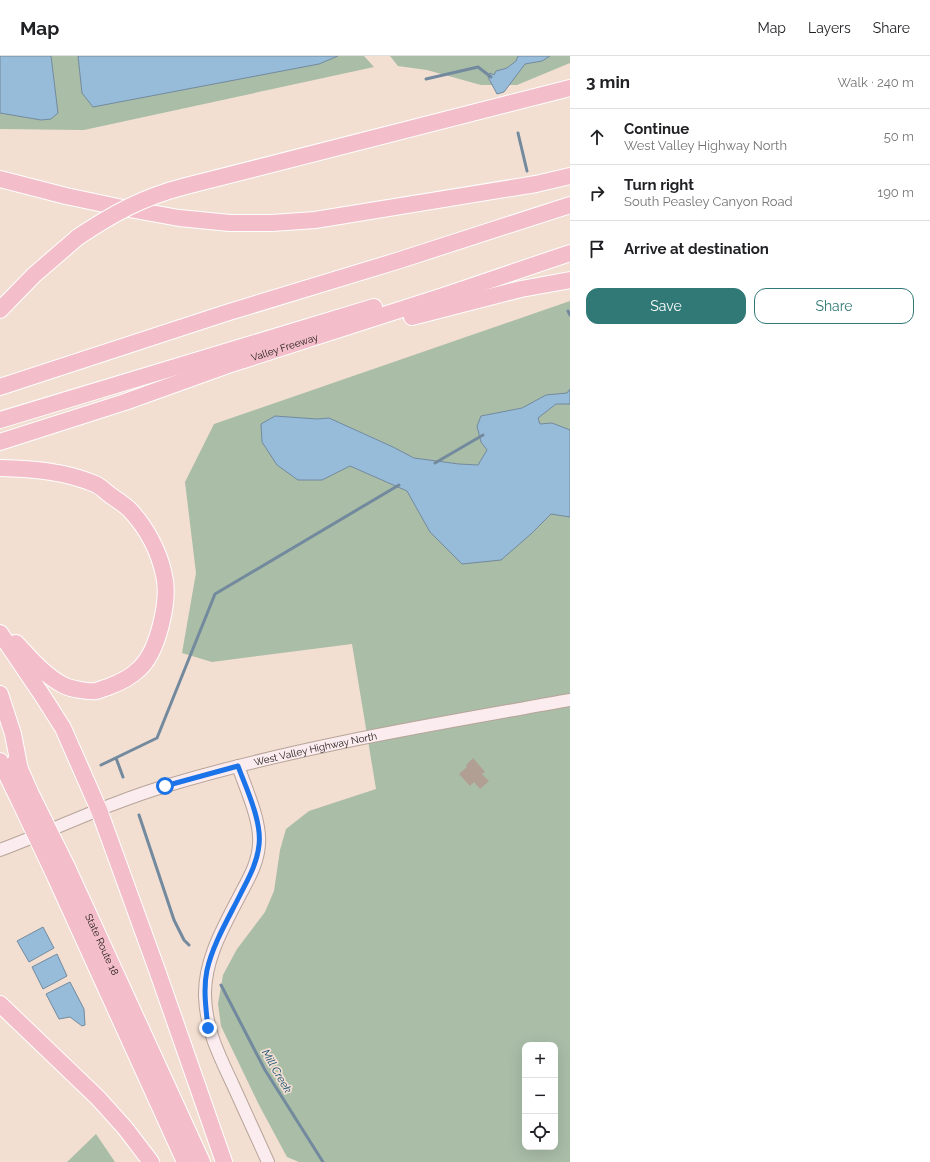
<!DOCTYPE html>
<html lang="en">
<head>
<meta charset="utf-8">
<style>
	:root { --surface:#fff; --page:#f2f2f2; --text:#202124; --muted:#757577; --line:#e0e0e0; --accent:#307976 }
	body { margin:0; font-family:Raleway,sans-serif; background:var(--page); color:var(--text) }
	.controls { position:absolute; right:12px; bottom:12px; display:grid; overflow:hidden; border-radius:8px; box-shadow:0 4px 16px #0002 }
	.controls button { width:36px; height:36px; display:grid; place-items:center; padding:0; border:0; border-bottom:1px solid var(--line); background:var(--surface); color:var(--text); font:20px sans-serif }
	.stop { position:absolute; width:12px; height:12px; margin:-9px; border:3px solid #1a73e8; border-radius:50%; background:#fff }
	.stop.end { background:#1a73e8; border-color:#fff; box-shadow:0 1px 4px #0008 }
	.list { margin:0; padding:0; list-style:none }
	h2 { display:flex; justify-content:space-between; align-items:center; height:52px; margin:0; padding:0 16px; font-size:17px }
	h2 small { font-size:13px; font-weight:400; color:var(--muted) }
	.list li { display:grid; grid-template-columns:26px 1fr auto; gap:12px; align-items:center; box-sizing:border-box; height:56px; padding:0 16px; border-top:1px solid var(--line) }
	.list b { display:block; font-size:15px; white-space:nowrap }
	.list p { margin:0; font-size:13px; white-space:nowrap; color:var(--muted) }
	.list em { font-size:13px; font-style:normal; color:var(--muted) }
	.actions { display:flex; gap:8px; padding:12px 16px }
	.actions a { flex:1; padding:9px 0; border:1px solid var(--accent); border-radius:12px; text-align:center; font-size:14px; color:var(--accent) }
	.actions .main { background:var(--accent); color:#fff }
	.icon { flex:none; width:22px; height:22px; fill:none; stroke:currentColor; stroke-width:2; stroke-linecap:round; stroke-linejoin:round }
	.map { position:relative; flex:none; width:570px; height:1106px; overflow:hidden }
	header { display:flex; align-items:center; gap:24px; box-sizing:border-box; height:56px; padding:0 20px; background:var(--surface); border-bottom:1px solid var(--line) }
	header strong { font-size:19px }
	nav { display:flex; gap:22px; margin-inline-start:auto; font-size:14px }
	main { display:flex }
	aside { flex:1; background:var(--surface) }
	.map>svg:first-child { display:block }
	.green { fill:#a9bda7; fill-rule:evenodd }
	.water { fill:#97bcd9; stroke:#738a9e }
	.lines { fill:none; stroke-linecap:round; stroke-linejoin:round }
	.stream { stroke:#738a9e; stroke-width:3 }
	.building { fill:#b29f93 }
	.secondary-casing { stroke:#b7a498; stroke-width:14 }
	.highway-casing { stroke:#fff; stroke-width:18 }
	.secondary { stroke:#fbecef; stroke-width:12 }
	.highway { stroke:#f3bec9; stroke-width:16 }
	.highway-bridge-casing { stroke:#fff; stroke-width:18; stroke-linecap:butt }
	.highway-bridge { stroke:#f3bec9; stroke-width:16 }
	.route { stroke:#1a73e8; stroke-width:5 }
	.labels { text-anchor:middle; stroke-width:3.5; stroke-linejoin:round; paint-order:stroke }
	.street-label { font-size:10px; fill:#1e1713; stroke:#f2dfd2 }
	.water-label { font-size:11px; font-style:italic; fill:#0c4b71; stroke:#f2dfd2 }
</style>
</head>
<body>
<header>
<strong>Map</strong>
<nav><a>Map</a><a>Layers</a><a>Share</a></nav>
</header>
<main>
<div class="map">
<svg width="570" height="1106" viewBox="0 0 570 1106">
	<rect width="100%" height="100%" fill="#f2dfd2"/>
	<path class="green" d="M0 0H364L374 11 84 74 0 73Z
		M390 0H570V7L517 29H481L427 14 398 10Z
		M570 245V1106H299L287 1101 259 1049 221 970 218 948 223 919 237 893 265 856 274 835 280 794 286 773 309 755 376 733 352 588 212 606 182 597 196 517 185 426 214 368ZM525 989H555V1091H525Z
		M96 1078 115 1106H67Z"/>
	<path class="water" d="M0 0H51L58 57 51 63 41 64 0 57Z
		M78 0H338L319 8 93 51 82 37Z
		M518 0H550L542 5 525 8 504 36 497 38 488 21 490 17 494 19 496 15 507 12 516 5Z
		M570 333V348H556L538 362 540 368 552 367 570 374V461L551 458 531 478 501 504 462 508 430 476 407 435 350 410 322 424H298L277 409 262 386 261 368 275 360 317 363 329 362 393 391 414 402 459 408 478 409 487 394 481 386 477 370 481 360 522 352 546 339 567 337Z
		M43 871 54 892 29 906 17 885Z
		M57 898 67 920 43 933 32 911Z
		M70 926 84 953 85 969 82 970 70 961 59 963 46 938Z"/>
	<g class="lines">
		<path class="stream" d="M426 23 478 11 491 21
			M518 77 527 115
			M568 255 570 259
			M435 407 483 379
			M116 702 123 721
			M101 709 157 682 215 538 399 429
			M139 759 174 864 184 884 189 889
			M221 929 265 1014 323 1106"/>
	</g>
	<path class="building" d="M473 702 485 716 482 718 489 725 480 733 474 726 470 730 459 718 467 711 466 709Z"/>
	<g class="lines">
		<defs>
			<g id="secondary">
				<path d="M238 710C246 733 261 765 259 788 258 807 249 822 240 839 224 870 204 904 205 940 206 974 219 999 233 1029 245 1055 256 1080 268 1106"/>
				<path id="s1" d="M0 794C56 773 111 746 169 729 300 690 436 668 570 644"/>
			</g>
			<g id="highway">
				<path d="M0 123 66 140 118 151 179 162 230 167H272L315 164 536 128 570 120"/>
				<path d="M186 130 570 32"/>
				<path d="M0 254 34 219 78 181"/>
				<path d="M412 261 521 233 570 224"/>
				<path d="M0 331 226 257 400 204 570 149"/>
				<path d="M0 364 374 251"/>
				<path id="s2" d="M0 386 125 346 228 309 446 239 570 197"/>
				<path d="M0 412C33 413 64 415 95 428 100 430 105 435 110 439 116 443 123 448 129 453 146 471 159 495 164 519 170 544 158 596 139 613 130 622 119 627 108 631 104 632 100 634 96 635 88 636 71 633 63 629 45 620 30 602 16 587"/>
				<path d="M0 577 42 639 63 672 99 754 157 914 224 1106"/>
				<path d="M0 638 13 678 20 714"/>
				<path d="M16 704 30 736"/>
				<path d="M0 705 19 744"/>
				<path id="s3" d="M67 811 202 1106"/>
				<path d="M54 818 185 1106"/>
				<path d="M0 948 98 1042 125 1072 151 1106"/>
			</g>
		</defs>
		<use href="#secondary" class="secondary-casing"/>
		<use href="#highway" class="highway-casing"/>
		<use href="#secondary" class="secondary"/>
		<use href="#highway" class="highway"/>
		<defs>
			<path id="highway-bridge" d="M78 181C114 157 143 141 186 130
				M30 736 67 811
				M19 744 54 818"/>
		</defs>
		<use href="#highway-bridge" class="highway-bridge-casing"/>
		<use href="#highway-bridge" class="highway-bridge"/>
	</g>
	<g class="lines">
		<path class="route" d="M165 730 238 710C246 732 262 765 259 789 257 808 248 823 240 839 228 863 213 888 207 914 203 933 206 953 208 972"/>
	</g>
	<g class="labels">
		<g class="street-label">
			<text dy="4" stroke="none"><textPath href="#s2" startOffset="300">Valley Freeway</textPath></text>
			<text dy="4" stroke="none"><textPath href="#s1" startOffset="332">West Valley Highway North</textPath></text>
			<text dy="4" stroke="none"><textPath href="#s3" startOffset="85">State Route 18</textPath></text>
		</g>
		<g class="water-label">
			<text transform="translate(277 1015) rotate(60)" y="4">Mill Creek</text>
		</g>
	</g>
</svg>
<div class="controls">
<button>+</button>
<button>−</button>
<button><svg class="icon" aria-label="locate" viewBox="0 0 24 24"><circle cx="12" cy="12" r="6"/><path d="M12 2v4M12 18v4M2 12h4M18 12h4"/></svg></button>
</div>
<div class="stop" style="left:165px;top:730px"></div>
<div class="stop end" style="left:208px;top:972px"></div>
</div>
<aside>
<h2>3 min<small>Walk · 240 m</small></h2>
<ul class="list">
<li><svg class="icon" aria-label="ahead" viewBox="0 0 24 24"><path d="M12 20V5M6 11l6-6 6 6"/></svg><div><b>Continue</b><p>West Valley Highway North</p></div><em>50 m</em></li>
<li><svg class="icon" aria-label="right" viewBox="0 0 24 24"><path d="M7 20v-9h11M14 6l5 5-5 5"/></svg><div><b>Turn right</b><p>South Peasley Canyon Road</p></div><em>190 m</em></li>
<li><svg class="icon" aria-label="arrive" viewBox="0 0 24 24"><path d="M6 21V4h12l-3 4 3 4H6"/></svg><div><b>Arrive at destination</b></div></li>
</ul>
<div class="actions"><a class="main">Save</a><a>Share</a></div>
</aside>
</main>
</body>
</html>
